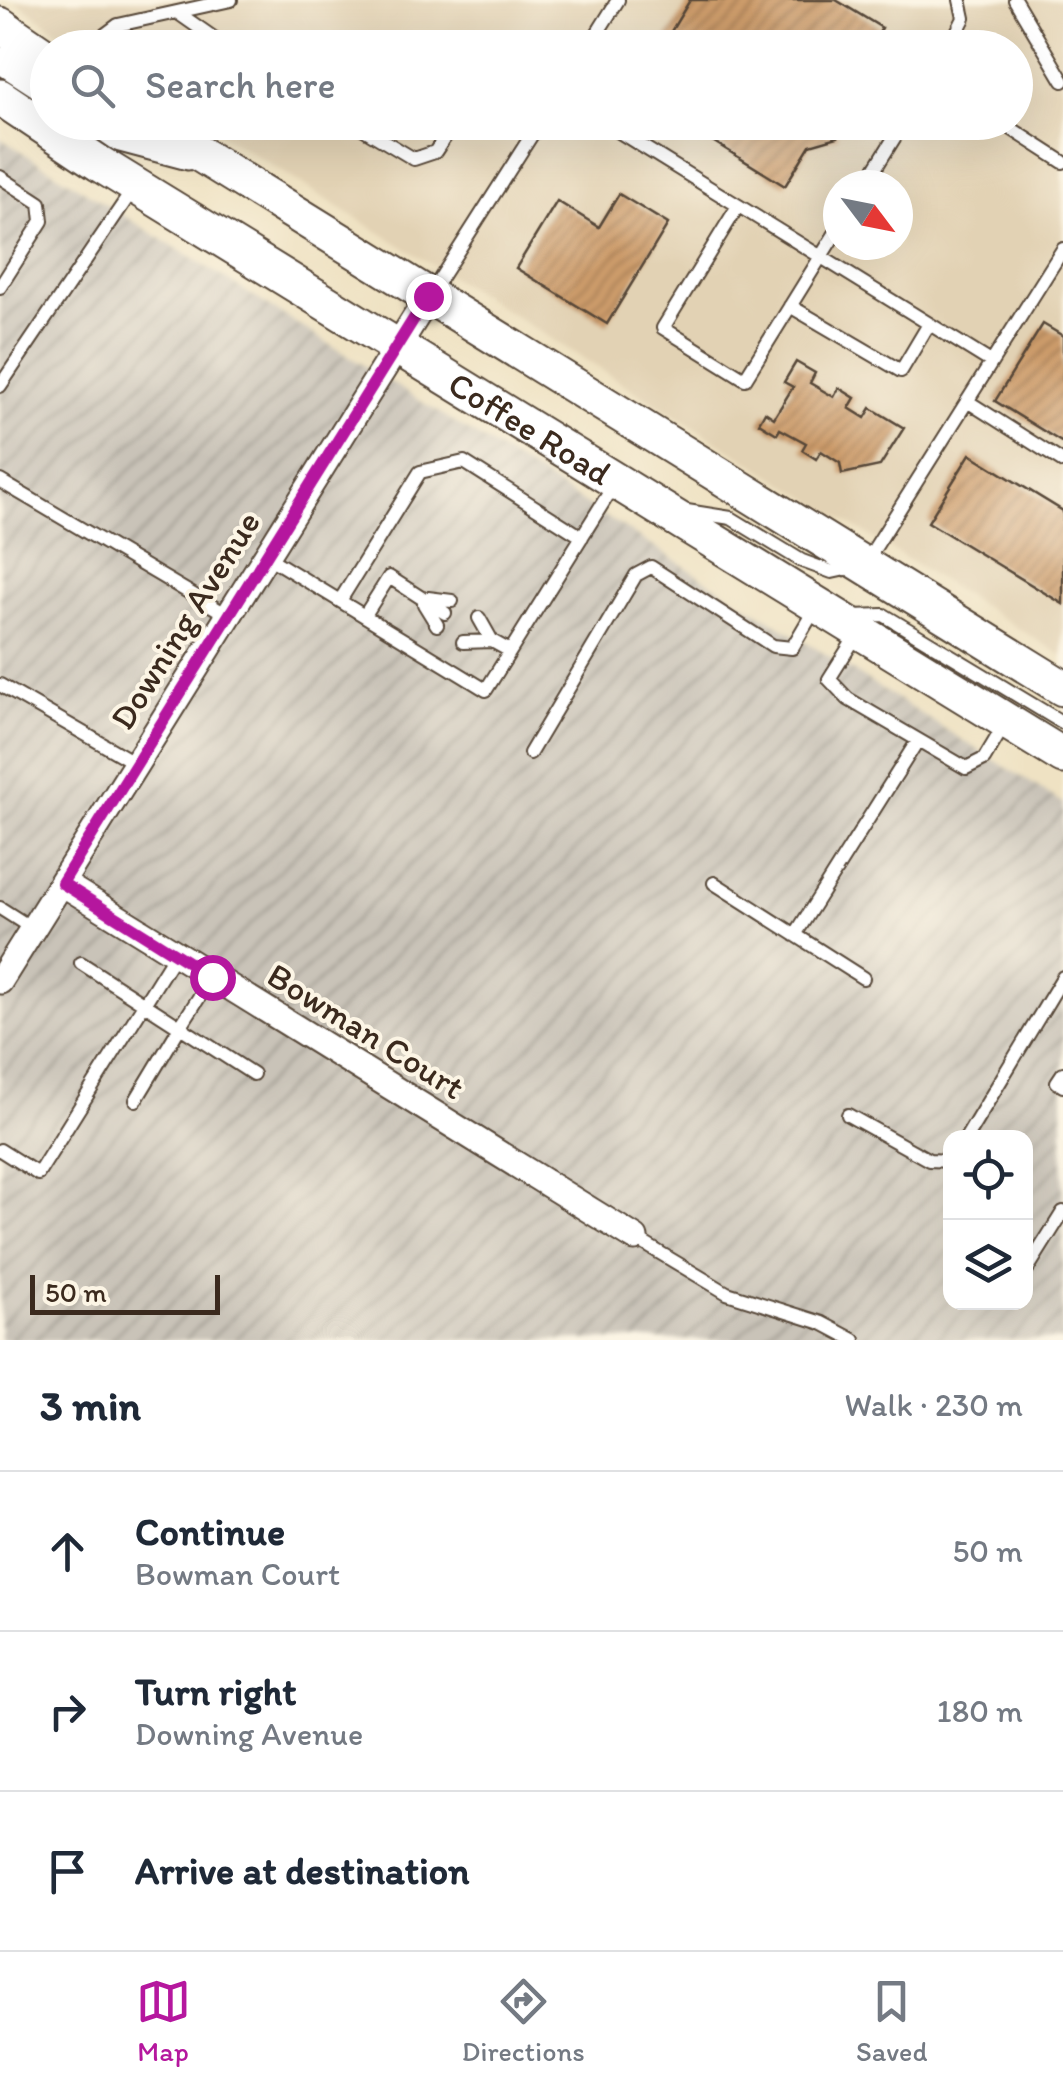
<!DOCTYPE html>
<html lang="en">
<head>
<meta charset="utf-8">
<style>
	:root { --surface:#fff; --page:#f2f2f3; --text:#1f2937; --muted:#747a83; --line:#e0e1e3; --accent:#b5179e }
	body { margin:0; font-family:Itim,sans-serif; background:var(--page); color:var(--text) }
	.controls { position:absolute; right:30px; bottom:30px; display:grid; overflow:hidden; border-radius:20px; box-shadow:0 10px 40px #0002 }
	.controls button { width:90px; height:90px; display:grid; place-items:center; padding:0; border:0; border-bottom:2px solid var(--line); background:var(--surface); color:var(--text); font:50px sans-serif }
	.compass { position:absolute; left:823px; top:170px; width:90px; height:90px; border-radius:50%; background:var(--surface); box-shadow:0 10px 40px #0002; rotate:122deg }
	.scale { position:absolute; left:30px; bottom:25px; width:190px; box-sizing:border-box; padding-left:10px; border:5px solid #3b2a1e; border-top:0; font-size:28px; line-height:35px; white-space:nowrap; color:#3b2a1e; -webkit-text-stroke:8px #fcf5e5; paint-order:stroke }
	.stop { position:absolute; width:30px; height:30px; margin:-22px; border:8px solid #b5179e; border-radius:50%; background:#fff }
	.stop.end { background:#b5179e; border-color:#fff; box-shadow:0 2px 10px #0008 }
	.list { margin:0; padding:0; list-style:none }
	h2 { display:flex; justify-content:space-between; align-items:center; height:130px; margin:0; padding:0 40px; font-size:42px }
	h2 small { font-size:32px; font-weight:400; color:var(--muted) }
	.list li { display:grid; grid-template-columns:65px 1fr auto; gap:30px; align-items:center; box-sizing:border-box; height:160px; padding:0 40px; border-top:2px solid var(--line) }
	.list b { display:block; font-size:38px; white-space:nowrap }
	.list p { margin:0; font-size:32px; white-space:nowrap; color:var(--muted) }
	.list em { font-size:32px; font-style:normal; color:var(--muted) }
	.icon { flex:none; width:55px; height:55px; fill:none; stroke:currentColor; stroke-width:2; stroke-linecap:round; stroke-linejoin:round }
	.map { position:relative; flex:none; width:1063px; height:1340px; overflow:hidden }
	.search { position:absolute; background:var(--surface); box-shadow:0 10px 40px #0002; left:30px; right:30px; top:30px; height:110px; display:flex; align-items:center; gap:25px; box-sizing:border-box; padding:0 35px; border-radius:55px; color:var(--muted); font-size:38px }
	.sheet { height:610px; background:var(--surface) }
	nav { display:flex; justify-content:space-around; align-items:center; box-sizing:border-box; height:140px; border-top:2px solid var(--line); background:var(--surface); font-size:28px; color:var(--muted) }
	nav a { display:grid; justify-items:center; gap:5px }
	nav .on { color:var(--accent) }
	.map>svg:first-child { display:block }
	.built { fill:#e2d2b4; fill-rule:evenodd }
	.industrial { fill:url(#industrial-furrows); fill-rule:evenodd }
	.building { fill:url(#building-hatch) }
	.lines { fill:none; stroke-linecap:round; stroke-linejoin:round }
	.service-casing { stroke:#564637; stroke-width:16 }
	.minor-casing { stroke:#564637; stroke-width:29 }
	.secondary-casing { stroke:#564637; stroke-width:39 }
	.service { stroke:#fff; stroke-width:12 }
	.minor { stroke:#fff; stroke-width:25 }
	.secondary { stroke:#fff; stroke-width:35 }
	.route { stroke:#b5179e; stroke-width:12 }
	.labels { text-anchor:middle; stroke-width:8; stroke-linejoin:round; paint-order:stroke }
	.street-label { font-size:35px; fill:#3b2a1e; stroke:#fcf5e5 }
</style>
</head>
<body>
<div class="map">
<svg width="1063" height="1340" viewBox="0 0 1063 1340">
	<defs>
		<pattern id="industrial-furrows" width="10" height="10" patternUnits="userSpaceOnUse" patternTransform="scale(2.5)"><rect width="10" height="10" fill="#c9c3b8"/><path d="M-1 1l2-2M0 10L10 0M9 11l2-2" fill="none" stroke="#a49f95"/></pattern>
		<pattern id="building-hatch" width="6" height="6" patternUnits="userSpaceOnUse" patternTransform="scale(2.5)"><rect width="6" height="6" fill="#cc9b6b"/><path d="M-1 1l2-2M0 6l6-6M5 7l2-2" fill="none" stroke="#a77f57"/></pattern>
	</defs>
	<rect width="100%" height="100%" fill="#fcf5e5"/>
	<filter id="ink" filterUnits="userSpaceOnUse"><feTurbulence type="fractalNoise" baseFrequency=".01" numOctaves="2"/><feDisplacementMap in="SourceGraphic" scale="20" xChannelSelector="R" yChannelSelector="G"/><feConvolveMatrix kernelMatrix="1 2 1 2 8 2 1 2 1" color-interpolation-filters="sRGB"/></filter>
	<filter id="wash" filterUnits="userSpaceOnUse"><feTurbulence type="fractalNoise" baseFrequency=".0048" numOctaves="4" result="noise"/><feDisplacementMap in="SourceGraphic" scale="40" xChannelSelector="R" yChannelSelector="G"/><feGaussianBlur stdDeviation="2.25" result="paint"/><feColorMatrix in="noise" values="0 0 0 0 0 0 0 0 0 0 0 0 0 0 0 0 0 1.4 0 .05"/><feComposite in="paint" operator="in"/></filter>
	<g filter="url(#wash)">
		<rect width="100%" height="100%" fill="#efe2c3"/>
		<path class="built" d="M14 0H1063V656L203 123 1016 122V48H82ZM838 185H898V245H838Z"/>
		<path class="industrial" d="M0 138 1063 803V1340H0ZM950 1138H1026V1302H950Z"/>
		<g id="blocks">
			<path class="building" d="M690 0H836L882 28 870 48H661Z
				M682 122H834L838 137 810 145 785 186Z
				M619 194 668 224 607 324 516 268 557 201 599 227Z
				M1043 324 1063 336V443L995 401Z
				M796 362 815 373 810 383 834 397 839 388 855 398 849 408 865 418 871 408 904 428 880 466 842 474 840 463 821 451 816 459 802 450 806 443 780 429 777 434 759 423 765 412 774 418 793 387 784 382Z
				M970 454 1063 511V604L928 522Z"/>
		</g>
	</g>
	<g filter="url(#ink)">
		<use href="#blocks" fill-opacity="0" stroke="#564637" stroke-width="2.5"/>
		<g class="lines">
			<defs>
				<path id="service" d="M1015 0 1063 81
					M178 13 228 48
					M87 48 118 25 231 0
					M588 48 618 0
					M949 48 964 18 960 0
					M352 122 414 159 435 152 455 122
					M603 122 991 362
					M1001 122 1063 162
					M0 177 40 203 42 221 0 287
					M865 185 904 122
					M738 206 663 328 745 379 838 229
					M431 293 540 122
					M790 306 901 371 929 324
					M0 386 134 188
					M967 401 1063 462
					M0 481 229 616
					M687 511 731 518 802 561 832 572 864 565 1063 249
					M266 556 486 690 616 482
					M428 598 452 601
					M341 599 420 472 464 462 582 537
					M424 604 437 625
					M365 615 389 577 445 613
					M851 616 884 615 1063 723
					M479 618 492 641
					M858 633 829 679 848 699 966 768 984 759 1005 724
					M463 642 492 641 510 651
					M0 685 137 764
					M530 753 636 575 651 567 773 646 792 648 816 607
					M714 883 863 978
					M0 908 33 929
					M795 935 918 740
					M81 963 180 1027 136 1100
					M212 977 180 1027 253 1074
					M1063 1073 1057 1082 1063 1086
					M848 1115 929 1160 950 1161
					M966 1138 1063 977
					M0 1150 38 1174 176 953
					M635 1238 727 1293 822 1323 854 1340
					M1028 1268 1063 1212"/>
				<path id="minor" d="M0 60 48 91
					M95 122 120 139 188 157
					M62 883 635 1238
					M0 981 429 296"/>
				<g id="secondary">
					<path d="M0 25 48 58"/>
					<path id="s1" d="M0 97 100 164 1063 756"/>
					<path d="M148 122 1063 688"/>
				</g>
			</defs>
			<use href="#service" class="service-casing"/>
			<use href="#minor" class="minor-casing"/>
			<use href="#secondary" class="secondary-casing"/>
			<use href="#service" class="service"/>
			<use href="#minor" class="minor"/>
			<use href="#secondary" class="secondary"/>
		</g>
	</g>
	<g class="lines" filter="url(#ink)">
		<path class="route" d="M212 977 62 883 428 296"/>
	</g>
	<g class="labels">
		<g class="street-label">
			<text dy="12" stroke="none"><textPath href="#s1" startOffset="625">Coffee Road</textPath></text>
			<text transform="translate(185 620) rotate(-58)" y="12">Downing Avenue</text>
			<text transform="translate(366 1031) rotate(32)" y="12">Bowman Court</text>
		</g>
	</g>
</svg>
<div class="controls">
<button><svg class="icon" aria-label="locate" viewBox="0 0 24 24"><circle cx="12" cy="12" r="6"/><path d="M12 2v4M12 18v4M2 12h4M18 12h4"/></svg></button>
<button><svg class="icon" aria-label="layers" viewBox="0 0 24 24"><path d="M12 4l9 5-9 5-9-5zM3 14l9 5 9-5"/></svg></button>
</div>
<svg class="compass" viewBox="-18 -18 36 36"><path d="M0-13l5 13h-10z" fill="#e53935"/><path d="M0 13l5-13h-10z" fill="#747a83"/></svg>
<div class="scale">50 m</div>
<div class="stop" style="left:212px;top:977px"></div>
<div class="stop end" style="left:428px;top:296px"></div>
<div class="search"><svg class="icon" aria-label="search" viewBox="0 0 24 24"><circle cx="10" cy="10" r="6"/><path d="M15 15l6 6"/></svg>Search here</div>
</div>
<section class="sheet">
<h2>3 min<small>Walk · 230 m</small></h2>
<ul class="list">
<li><svg class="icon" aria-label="ahead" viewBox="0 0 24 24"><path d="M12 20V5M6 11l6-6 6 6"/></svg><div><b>Continue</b><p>Bowman Court</p></div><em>50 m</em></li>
<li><svg class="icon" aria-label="right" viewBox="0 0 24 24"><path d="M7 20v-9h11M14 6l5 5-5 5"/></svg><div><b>Turn right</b><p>Downing Avenue</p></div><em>180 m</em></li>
<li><svg class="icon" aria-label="arrive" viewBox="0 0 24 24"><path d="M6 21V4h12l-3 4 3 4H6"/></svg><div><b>Arrive at destination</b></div></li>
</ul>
</section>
<nav>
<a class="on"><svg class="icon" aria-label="map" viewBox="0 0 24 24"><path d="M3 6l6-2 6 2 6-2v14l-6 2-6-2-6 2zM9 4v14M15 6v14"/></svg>Map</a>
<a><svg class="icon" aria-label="directions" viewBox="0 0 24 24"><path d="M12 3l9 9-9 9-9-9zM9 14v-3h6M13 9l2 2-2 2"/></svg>Directions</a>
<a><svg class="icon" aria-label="saved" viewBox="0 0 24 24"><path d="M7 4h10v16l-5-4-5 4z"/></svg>Saved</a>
</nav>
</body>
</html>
